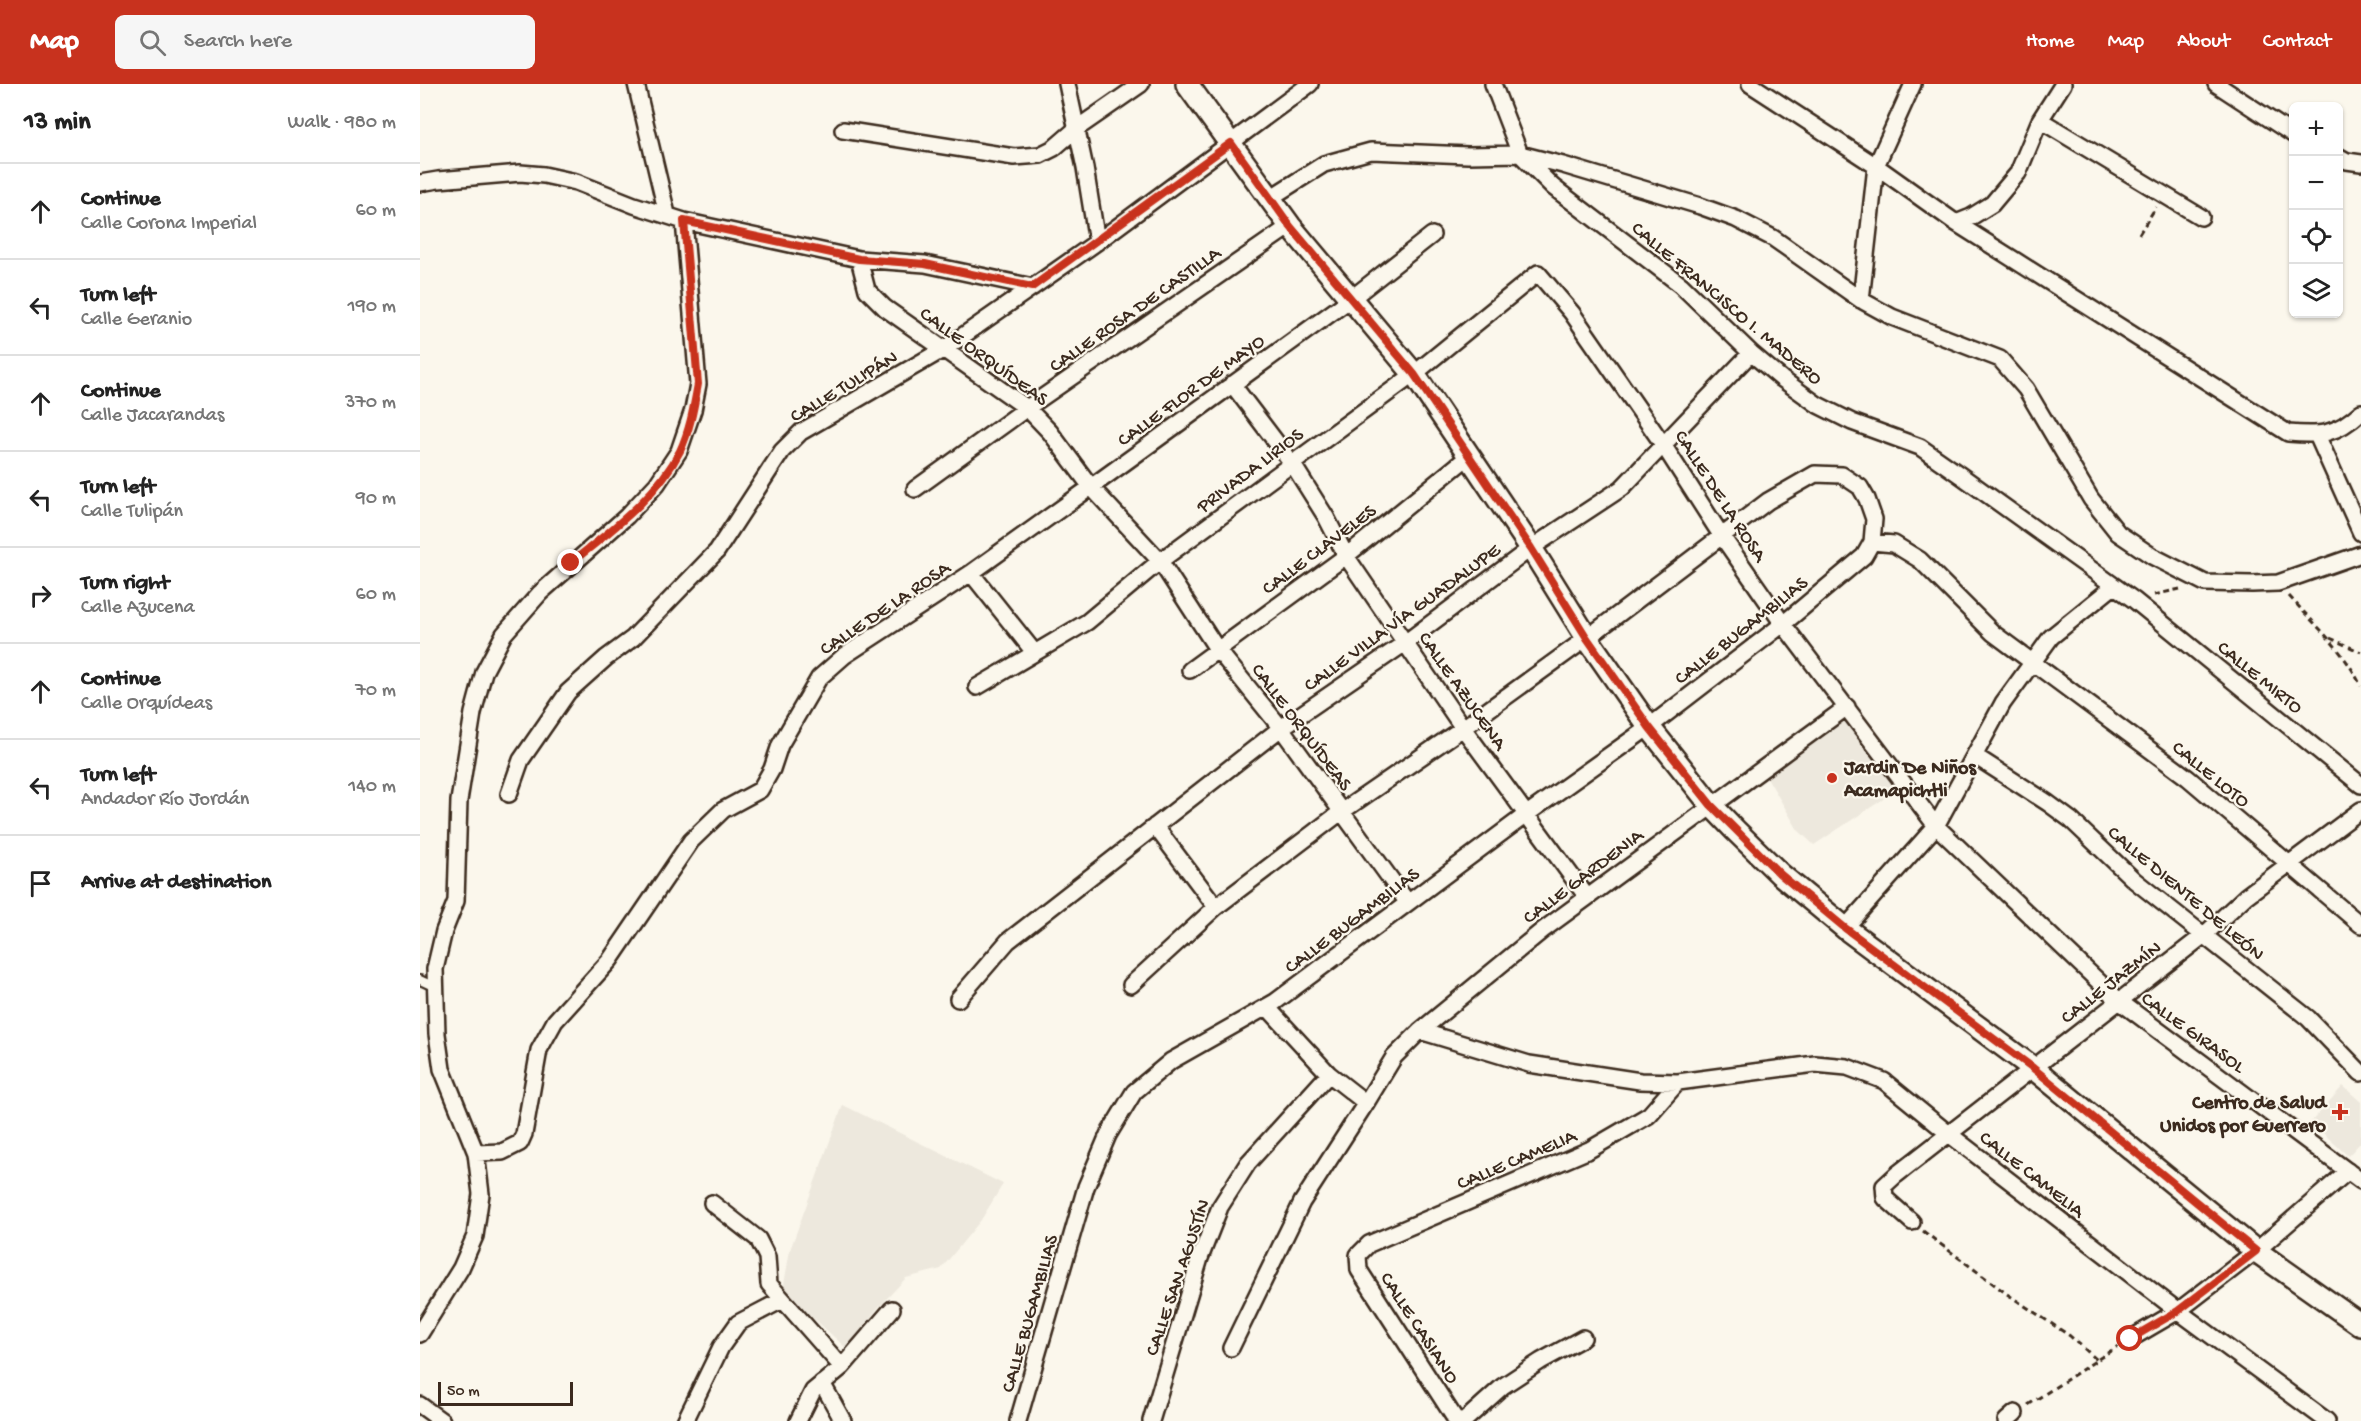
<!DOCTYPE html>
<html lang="en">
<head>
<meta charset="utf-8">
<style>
	:root { --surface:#fff; --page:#f6f6f6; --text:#222; --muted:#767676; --line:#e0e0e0; --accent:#c8321e }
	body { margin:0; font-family:"Gochi Hand",sans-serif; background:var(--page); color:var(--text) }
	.controls { position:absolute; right:18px; top:18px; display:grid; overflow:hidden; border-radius:9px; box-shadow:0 2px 4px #0004 }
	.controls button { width:54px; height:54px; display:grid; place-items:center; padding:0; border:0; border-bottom:2px solid var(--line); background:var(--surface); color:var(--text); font:30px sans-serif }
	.scale { position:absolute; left:18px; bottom:15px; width:135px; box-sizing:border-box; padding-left:6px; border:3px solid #3b2a1e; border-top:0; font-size:16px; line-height:21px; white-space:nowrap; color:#3b2a1e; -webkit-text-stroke:4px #fbf7ec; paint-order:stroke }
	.stop { position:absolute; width:18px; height:18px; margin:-14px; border:4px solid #c8321e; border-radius:50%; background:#fff }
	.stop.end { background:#c8321e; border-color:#fff; box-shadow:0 2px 6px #0008 }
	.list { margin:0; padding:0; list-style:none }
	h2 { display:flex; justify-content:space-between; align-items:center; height:78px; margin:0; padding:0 24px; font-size:26px }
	h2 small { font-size:20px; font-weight:400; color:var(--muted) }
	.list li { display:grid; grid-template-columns:39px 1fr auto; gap:18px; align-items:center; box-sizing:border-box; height:96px; padding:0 24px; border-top:2px solid var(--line) }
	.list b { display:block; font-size:22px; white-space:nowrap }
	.list p { margin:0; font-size:20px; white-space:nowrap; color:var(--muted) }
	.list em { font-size:20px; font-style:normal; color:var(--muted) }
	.icon { flex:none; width:33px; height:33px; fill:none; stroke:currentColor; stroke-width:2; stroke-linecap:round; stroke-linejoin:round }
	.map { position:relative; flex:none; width:1941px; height:1337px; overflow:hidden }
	header { display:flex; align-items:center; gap:36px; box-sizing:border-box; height:84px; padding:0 30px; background:var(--accent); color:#fff }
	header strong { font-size:28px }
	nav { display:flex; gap:33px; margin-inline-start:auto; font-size:21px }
	.search { width:420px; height:54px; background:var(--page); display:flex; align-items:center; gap:15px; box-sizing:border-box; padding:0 21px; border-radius:9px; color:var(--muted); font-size:22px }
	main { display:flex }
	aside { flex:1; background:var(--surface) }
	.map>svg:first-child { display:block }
	.built { fill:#ede8dd }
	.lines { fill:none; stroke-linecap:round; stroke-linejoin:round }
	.lane-casing { stroke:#3b2a1e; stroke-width:12 }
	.street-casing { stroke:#3b2a1e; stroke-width:20 }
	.secondary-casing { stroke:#3b2a1e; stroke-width:26 }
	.path { stroke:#3b2a1e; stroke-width:3; stroke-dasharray:6 4.5; stroke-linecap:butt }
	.lane { stroke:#fbf7ec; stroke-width:8 }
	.street { stroke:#fbf7ec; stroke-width:15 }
	.secondary { stroke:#fbf7ec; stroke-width:21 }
	.route { stroke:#c8321e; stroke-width:8 }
	.poi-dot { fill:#c8321e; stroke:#fbf7ec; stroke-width:2 }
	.labels { text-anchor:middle; stroke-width:4.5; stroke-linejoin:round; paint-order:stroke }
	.street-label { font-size:20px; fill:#3b2a1e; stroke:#fbf7ec }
	.poi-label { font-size:20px; font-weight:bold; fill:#3b2a1e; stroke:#fbf7ec; text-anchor:start }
</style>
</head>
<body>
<header>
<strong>Map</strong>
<div class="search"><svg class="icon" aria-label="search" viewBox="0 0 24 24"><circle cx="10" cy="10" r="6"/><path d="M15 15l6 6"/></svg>Search here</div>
<nav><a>Home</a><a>Map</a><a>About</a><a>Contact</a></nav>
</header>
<main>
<aside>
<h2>13 min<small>Walk · 980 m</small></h2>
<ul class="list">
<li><svg class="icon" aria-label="ahead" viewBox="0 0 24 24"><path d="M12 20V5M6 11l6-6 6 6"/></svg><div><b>Continue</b><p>Calle Corona Imperial</p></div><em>60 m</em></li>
<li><svg class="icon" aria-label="left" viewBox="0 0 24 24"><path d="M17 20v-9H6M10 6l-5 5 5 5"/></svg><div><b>Turn left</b><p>Calle Geranio</p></div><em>190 m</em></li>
<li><svg class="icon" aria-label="ahead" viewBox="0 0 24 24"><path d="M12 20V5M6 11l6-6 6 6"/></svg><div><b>Continue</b><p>Calle Jacarandas</p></div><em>370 m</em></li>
<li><svg class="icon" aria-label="left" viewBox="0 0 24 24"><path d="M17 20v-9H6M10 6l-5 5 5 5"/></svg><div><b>Turn left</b><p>Calle Tulipán</p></div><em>90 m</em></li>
<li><svg class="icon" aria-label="right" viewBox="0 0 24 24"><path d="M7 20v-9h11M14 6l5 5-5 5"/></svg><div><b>Turn right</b><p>Calle Azucena</p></div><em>60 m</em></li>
<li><svg class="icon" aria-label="ahead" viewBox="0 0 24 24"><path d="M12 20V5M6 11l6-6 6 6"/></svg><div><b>Continue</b><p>Calle Orquídeas</p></div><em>70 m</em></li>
<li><svg class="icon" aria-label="left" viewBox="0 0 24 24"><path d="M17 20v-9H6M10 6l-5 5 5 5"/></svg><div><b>Turn left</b><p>Andador Río Jordán</p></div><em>140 m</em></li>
<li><svg class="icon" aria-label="arrive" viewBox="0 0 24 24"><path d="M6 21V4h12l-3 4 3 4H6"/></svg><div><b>Arrive at destination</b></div></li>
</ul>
</aside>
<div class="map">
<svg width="1941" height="1337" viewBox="0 0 1941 1337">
	<rect width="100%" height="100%" fill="#fbf7ec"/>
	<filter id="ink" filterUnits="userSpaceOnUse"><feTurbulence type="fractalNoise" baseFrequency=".0167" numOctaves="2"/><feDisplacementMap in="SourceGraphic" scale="12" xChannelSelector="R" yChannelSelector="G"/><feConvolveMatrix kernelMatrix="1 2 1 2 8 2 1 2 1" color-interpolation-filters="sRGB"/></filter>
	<g filter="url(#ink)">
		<path class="built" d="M1425 627 1480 698 1462 716 1394 761 1378 746 1345 690Z
			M1923 1002 1941 1018V1058L1928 1072 1891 1038Z
			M423 1021 583 1100 561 1136 521 1185 486 1194 456 1226 427 1265 363 1206 370 1166Z"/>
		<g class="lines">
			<defs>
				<path id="lane" d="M0 896 15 903"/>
				<path id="street" d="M216 0 247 130
					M647 0 665 84 677 158
					M1073 0 1100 70 1133 103 1261 201 1331 269 1362 295 1398 321 1432 338 1500 363 1540 391 1714 516 1941 701
					M1330 0 1456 82 1536 139 1868 349C1901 352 1916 351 1941 328
					M1796 0 1874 51
					M1620 36 1781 133
					M423 46 594 73 620 71 634 64 656 45 721 0
					M1918 72 1927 77 1941 79
					M0 99 18 96 100 89 124 91 156 98 214 121 264 137 439 175 447 206 465 224 607 324 630 348 671 403 740 477 797 565 861 644 988 819
					M850 114 904 80 951 67 1048 71 1100 70 1143 81 1280 122 1316 135 1353 154 1441 216 1472 233 1580 275 1606 305 1671 415 1698 449 1732 472 1785 499 1832 500 1858 499 1941 470
					M1536 139 1551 133 1572 120 1598 89 1620 36 1643 0
					M439 175 505 180 613 203
					M1441 216 1456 82 1493 0
					M812 300 872 379 906 433 926 472 1043 644 1167 813
					M1897 351 1941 449
					M495 405 607 324 870 142
					M1452 458 1474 460 1500 476 1573 549 1768 694 1941 841
					M551 489 614 568
					M770 586 926 472 1049 372
					M557 603 667 538 740 477 994 290 1118 189 1152 229 1242 359 1301 451 1363 540 1516 742 1699 917 1941 1097
					M1555 672 1628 719 1651 736 1714 796 1888 934 1941 989
					M89 710 101 676 148 608 186 574 213 554 297 467 362 367 381 348 524 265 677 158 890 0
					M735 742 796 823
					M1425 844 1516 742 1583 619 1631 553 1694 502
					M538 915 588 857 861 644 985 559 1111 464 1202 404 1331 269
					M847 923 909 990 946 1019
					M1000 947 1109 980 1220 997 1258 998 1395 980 1427 983 1464 997 1529 1050 1758 1227 1907 1337
					M56 1069 82 1068 100 1059 104 1050 119 966 135 937 190 876 271 757 303 726 340 706 352 685 360 661 399 594 424 572 551 489 671 403 932 214 1012 151
					M292 1119 338 1155 347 1173 349 1200 422 1283
					M1492 1138 1465 1114 1464 1102 1476 1091 1784 851 1826 812 1941 726
					M0 1250 41 1184 55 1152 61 1110 56 1069 22 985 17 950 15 885 24 847 36 817 39 717 53 629 64 588 84 550 120 509 207 432 237 400 259 367 273 326 278 300 264 137
					M1710 1255 1758 1227 1836 1167 1928 1087
					M811 1264 882 1118 946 1019 974 973 1000 947 1123 846 1427 623
					M402 1299 423 1337
					M0 1321 22 1337
					M265 1337 301 1263 318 1239 362 1216
					M378 1337 393 1307 422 1283 472 1225
					M598 1337 666 1103 688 1051 714 1008 751 977 855 918 1107 730 1229 643 1363 540 1444 472 1452 458 1454 435 1447 415 1440 403 1422 391 1395 390 1348 417 1167 554 1043 644 921 728 796 823 711 901
					M731 1337 780 1174 800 1123 828 1079 909 990
					M1035 1337 1034 1333 939 1186 938 1171 949 1160 1169 1066 1229 1031 1258 998
					M1044 1337 1083 1302 1121 1277 1163 1254
					M1586 1337 1595 1329"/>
				<path id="secondary" d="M767 0 870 142 994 290 1111 464 1167 554 1229 643 1291 721 1315 746 1360 790 1425 844 1613 984 1836 1167 1941 1241"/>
			</defs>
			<use href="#lane" class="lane-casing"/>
			<use href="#street" class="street-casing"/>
			<use href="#secondary" class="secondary-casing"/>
			<path class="path" d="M1719 150 1736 123
				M1734 511 1760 505
				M1869 512C1895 541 1924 566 1941 602
				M1910 554 1941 568
				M1503 1147 1587 1210 1650 1252 1677 1276
				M1608 1321 1698 1262"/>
			<use href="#lane" class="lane"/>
			<use href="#street" class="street"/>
			<use href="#secondary" class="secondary"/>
		</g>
	</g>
	<g class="lines" filter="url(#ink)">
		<path class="route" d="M151 479C190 447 237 413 260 367 270 346 274 322 278 300L264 137 439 175 505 180 612 203 811 59 870 142 994 290 1111 464 1167 554 1229 643 1291 721 1360 790 1425 844 1613 984 1836 1167 1758 1227 1710 1255"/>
	</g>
	<g class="poi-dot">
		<circle cx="1412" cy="694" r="6"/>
		<path d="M1917 1019h6v6h6v6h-6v6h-6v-6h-6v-6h6z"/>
	</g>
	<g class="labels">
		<g class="street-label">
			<text transform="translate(1308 218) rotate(40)" y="7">CALLE FRANCISCO I. MADERO</text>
			<text transform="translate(714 224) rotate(-35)" y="7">CALLE ROSA DE CASTILLA</text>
			<text transform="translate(565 271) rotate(36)" y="7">CALLE ORQUÍDEAS</text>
			<text transform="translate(423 301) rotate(-31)" y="7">CALLE TULIPÁN</text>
			<text transform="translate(770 305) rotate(-36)" y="7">CALLE FLOR DE MAYO</text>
			<text transform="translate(829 385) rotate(-37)" y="7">PRIVADA LIRIOS</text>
			<text transform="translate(1302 411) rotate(57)" y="7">CALLE DE LA ROSA</text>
			<text transform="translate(898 464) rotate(-37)" y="7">CALLE CLAVELES</text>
			<text transform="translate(464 523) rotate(-34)" y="7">CALLE DE LA ROSA</text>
			<text transform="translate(981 532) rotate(-36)" y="7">CALLE VILLA VÍA GUADALUPE</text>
			<text transform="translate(1320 545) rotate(-38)" y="7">CALLE BUGAMBILIAS</text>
			<text transform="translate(1841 592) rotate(39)" y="7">CALLE MIRTO</text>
			<text transform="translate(1044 606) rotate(55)" y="7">CALLE AZUCENA</text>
			<text transform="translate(883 642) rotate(53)" y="7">CALLE ORQUÍDEAS</text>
			<text transform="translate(1792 689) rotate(39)" y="7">CALLE LOTO</text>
			<text transform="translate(1162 791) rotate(-37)" y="7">CALLE GARDENIA</text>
			<text transform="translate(1767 808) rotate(40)" y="7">CALLE DIENTE DE LEÓN</text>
			<text transform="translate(931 835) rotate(-37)" y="7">CALLE BUGAMBILIAS</text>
			<text transform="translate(1690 897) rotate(-38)" y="7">CALLE JAZMÍN</text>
			<text transform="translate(1774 947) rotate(36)" y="7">CALLE GIRASOL</text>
			<text transform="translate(1096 1074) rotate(-23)" y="7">CALLE CAMELIA</text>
			<text transform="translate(1613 1089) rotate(38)" y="7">CALLE CAMELIA</text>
			<text transform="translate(756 1193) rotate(-71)" y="7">CALLE SAN AGUSTÍN</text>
			<text transform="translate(608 1229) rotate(-74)" y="7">CALLE BUGAMBILIAS</text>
			<text transform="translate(1001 1243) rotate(57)" y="7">CALLE CASIANO</text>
		</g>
		<g class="poi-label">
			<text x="1424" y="689">Jardin De Niños<tspan x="1424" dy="23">Acamapichtli</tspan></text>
			<text x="1906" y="1024" text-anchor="end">Centro de Salud<tspan x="1906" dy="23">Unidos por Guerrero</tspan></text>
		</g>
	</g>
</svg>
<div class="controls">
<button>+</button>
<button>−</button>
<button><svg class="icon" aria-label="locate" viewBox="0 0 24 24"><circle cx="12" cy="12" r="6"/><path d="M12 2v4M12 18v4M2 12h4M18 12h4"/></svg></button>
<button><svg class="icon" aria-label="layers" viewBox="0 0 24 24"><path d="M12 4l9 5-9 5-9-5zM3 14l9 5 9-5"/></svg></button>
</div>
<div class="scale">50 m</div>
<div class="stop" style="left:1710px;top:1255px"></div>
<div class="stop end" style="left:151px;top:479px"></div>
</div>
</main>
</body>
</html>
